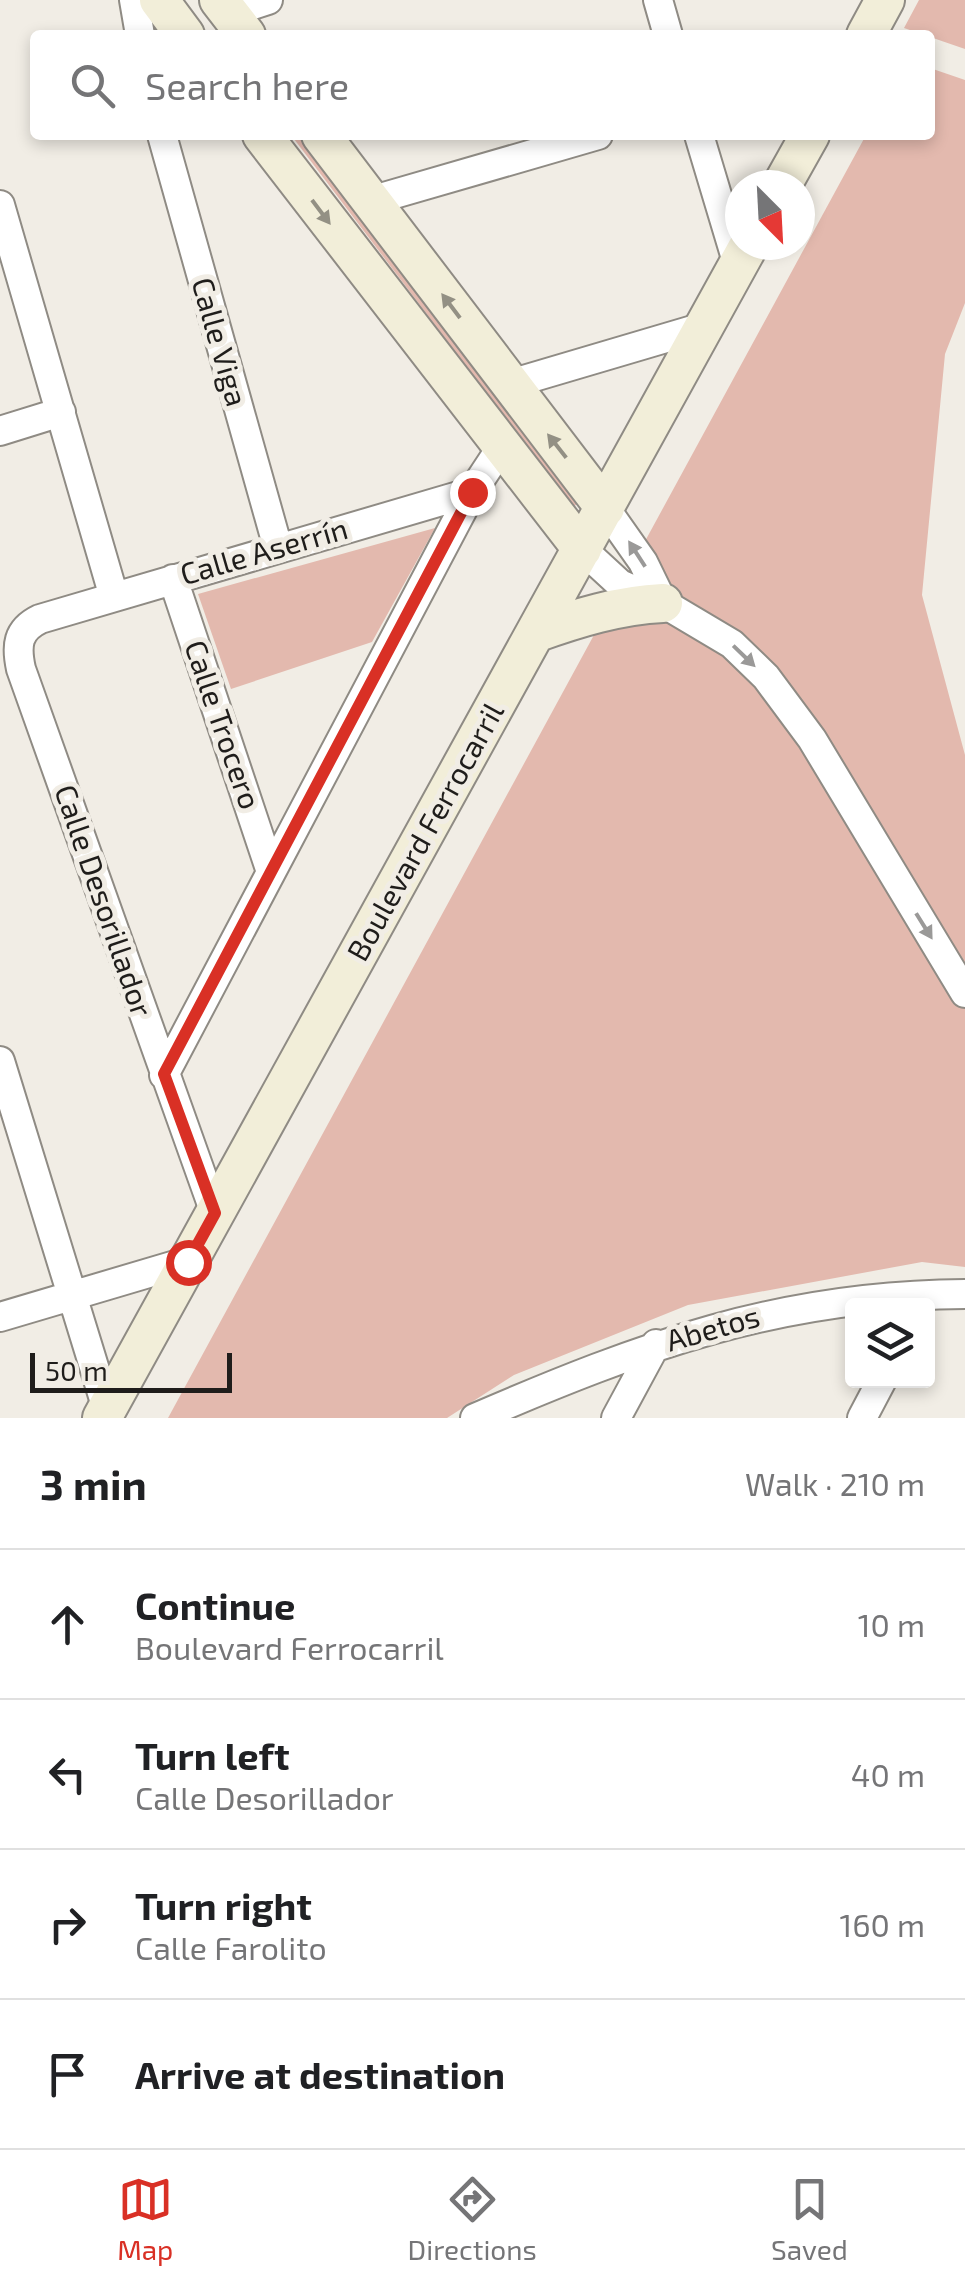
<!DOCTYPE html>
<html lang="en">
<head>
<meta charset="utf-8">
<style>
	:root { --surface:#fff; --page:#f2f2f2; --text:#202124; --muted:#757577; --line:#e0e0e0; --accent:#d93025 }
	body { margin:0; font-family:"Exo 2",sans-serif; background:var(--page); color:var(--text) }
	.controls { position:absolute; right:30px; bottom:30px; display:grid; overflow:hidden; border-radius:10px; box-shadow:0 5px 15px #0003 }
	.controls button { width:90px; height:90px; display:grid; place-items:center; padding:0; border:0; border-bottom:2px solid var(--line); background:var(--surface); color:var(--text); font:50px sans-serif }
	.compass { position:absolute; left:725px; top:170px; width:90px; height:90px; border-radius:50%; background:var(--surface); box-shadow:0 5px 15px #0003; rotate:156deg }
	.scale { position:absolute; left:30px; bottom:25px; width:202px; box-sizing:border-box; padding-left:10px; border:5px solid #1f1d1b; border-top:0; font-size:28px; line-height:35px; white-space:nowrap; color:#1f1d1b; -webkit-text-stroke:8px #f1ede5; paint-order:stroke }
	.stop { position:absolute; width:30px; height:30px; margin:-22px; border:8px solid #d93025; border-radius:50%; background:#fff }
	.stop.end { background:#d93025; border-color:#fff; box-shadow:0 2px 10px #0008 }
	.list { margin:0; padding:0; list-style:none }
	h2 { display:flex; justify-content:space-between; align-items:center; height:130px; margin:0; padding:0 40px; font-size:42px }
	h2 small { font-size:32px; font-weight:400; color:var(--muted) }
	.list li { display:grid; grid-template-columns:65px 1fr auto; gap:30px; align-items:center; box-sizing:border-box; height:150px; padding:0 40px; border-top:2px solid var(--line) }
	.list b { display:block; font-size:38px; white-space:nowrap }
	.list p { margin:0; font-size:32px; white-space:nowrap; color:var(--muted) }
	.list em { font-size:32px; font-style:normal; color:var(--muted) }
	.icon { flex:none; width:55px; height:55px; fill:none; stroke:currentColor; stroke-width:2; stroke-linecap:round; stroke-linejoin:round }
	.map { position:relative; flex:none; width:965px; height:1418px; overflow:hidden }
	.search { position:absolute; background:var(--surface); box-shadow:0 5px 15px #0003; left:30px; right:30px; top:30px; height:110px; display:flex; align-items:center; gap:25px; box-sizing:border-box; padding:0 35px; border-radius:10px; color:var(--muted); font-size:38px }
	.sheet { height:730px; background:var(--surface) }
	nav { display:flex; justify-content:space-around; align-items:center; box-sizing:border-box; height:140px; border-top:2px solid var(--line); background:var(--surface); font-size:28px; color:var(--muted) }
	nav a { display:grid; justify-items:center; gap:5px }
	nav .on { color:var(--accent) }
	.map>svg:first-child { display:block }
	.green { fill:#e3b9ae }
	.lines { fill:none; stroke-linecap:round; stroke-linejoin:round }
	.minor-casing { stroke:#8f8b84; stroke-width:32 }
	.secondary-casing { stroke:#8f8b84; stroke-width:42 }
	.minor { stroke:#fff; stroke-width:28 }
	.secondary { stroke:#f2eed9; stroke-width:38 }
	.oneway { fill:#939084 }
	.oneway2 { fill:#9a9998 }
	.route { stroke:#d93025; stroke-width:12 }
	.labels { text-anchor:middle; stroke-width:10; stroke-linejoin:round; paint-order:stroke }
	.street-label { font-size:30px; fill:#1f1d1b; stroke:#f1ede5 }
</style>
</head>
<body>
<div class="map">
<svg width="965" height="1418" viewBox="0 0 965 1418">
	<rect width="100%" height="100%" fill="#f1ede5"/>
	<path class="green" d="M919 0H965V49L904 28Z
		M930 68 965 80V303L945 354 922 595 965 755V1267L922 1262 688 1305 514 1375 447 1418H168L866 135H930Z
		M291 135H308L583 500 573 507Z
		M435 528 372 642 231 689 198 594Z"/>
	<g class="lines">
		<defs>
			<path id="minor" d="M134 0 140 35
				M658 0 668 35
				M246 7 268 0
				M162 135 278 548
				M699 135 738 265
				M370 201 598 135
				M0 205 114 597
				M510 384 703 327
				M0 431 61 412
				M605 508 643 562 663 603
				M582 549 620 584 663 603 732 644 766 677 812 739 965 993
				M173 579 271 872
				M0 1061 107 1409
				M164 1075 472 492
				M215 1213 21 669C16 646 17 630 40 619L472 492 501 448
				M0 1317 189 1261
				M475 1418C642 1346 780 1295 965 1294
				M616 1418 656 1344
				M862 1418 882 1380"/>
			<path id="secondary" d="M159 0 185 35
				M219 0 246 35
				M866 35 885 0
				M262 135 582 549
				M321 135 605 508
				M782 185 810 135
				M535 633C577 618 619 605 663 603
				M102 1418 749 245"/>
		</defs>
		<use href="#minor" class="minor-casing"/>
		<use href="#secondary" class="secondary-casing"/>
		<use href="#minor" class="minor"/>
		<use href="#secondary" class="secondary"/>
	</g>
	<defs><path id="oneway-solid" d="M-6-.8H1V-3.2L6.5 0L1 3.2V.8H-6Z" transform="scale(2.5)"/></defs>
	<g class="oneway">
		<use href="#oneway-solid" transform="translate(321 212) rotate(53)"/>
		<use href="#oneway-solid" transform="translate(451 306) rotate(-127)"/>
		<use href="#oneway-solid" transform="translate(557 446) rotate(-128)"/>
	</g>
	<g class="oneway2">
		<use href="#oneway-solid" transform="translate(637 554) rotate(-123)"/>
		<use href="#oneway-solid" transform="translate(744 656) rotate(44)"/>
		<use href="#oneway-solid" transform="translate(924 926) rotate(58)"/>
	</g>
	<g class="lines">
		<path class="route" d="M188 1262 215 1213 164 1074 472 492"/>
	</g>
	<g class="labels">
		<g class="street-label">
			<text transform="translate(219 342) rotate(74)" y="10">Calle Viga</text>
			<text transform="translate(264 552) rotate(-16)" y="10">Calle Aserrín</text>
			<text transform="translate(222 725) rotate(71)" y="10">Calle Trocero</text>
			<text transform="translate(426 832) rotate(-61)" y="10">Boulevard Ferrocarril</text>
			<text transform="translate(103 901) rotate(71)" y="10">Calle Desorillador</text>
			<text transform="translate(713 1329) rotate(-16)" y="10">Abetos</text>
		</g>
	</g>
</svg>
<div class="controls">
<button><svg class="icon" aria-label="layers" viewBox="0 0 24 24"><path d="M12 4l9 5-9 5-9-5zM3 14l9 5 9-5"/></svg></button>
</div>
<svg class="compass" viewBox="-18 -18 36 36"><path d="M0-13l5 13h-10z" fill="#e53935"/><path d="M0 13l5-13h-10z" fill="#757577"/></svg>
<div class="scale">50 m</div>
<div class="stop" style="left:188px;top:1262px"></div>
<div class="stop end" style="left:472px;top:492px"></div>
<div class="search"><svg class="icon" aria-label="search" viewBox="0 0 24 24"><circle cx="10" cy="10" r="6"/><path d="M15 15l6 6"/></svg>Search here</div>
</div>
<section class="sheet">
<h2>3 min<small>Walk · 210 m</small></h2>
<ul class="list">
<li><svg class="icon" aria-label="ahead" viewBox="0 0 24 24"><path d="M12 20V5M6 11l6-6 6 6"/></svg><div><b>Continue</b><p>Boulevard Ferrocarril</p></div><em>10 m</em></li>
<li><svg class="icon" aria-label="left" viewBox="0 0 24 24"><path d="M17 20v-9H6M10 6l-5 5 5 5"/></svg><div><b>Turn left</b><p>Calle Desorillador</p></div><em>40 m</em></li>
<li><svg class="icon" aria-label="right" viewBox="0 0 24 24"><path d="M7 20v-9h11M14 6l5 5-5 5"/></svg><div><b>Turn right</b><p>Calle Farolito</p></div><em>160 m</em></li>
<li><svg class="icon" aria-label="arrive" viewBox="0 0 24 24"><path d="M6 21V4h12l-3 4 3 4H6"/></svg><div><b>Arrive at destination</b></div></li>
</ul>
</section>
<nav>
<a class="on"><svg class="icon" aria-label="map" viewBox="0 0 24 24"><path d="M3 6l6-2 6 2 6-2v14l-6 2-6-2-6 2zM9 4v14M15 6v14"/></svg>Map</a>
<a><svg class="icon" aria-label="directions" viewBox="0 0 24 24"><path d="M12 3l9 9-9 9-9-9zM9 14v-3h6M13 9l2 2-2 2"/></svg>Directions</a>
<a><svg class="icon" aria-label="saved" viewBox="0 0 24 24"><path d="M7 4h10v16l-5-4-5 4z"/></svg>Saved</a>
</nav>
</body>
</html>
